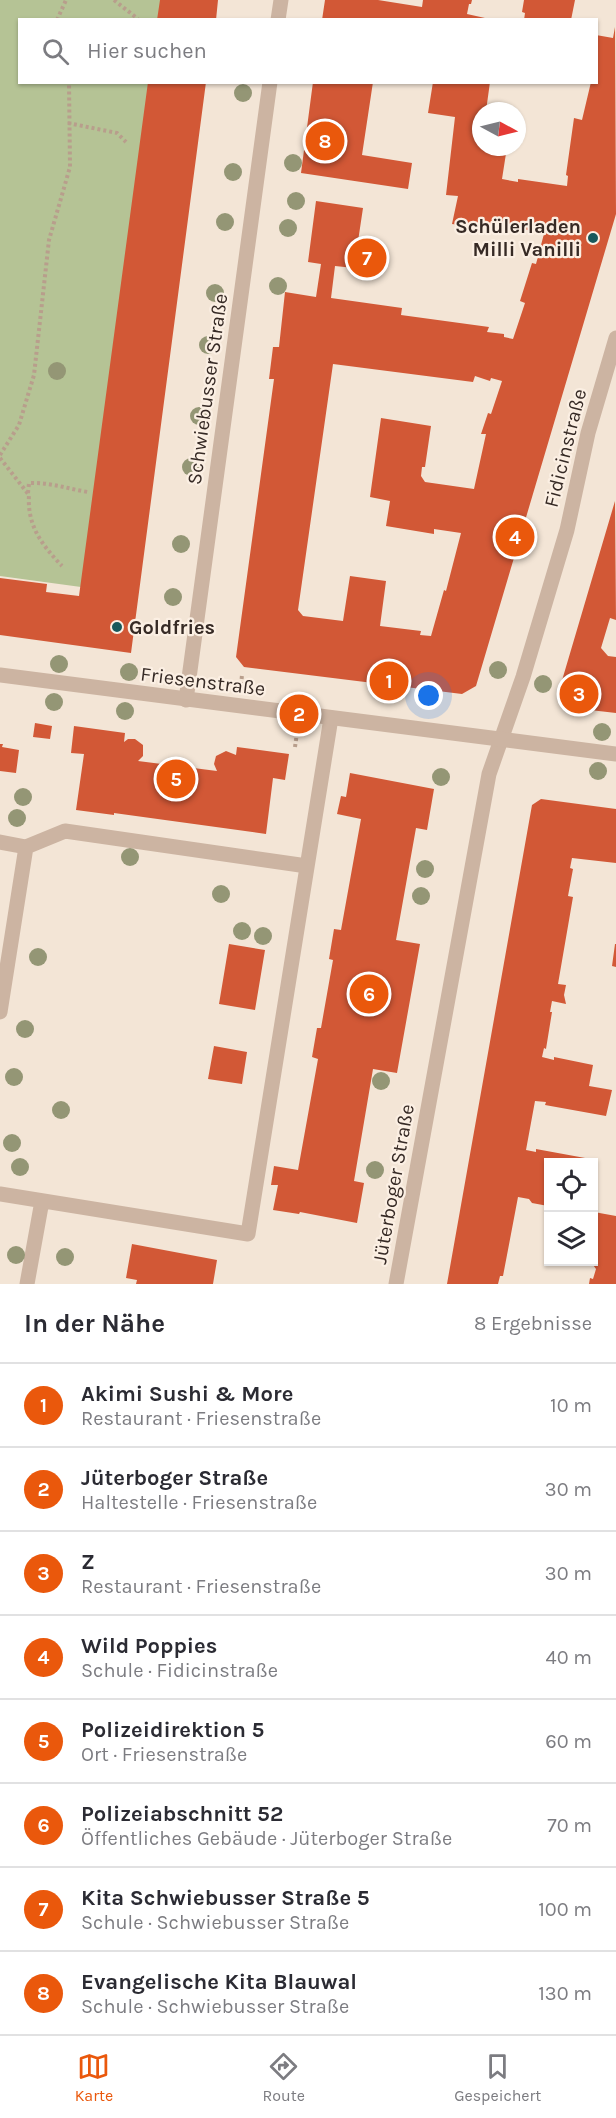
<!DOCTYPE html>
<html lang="de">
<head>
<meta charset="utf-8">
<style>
	:root { --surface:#fff; --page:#f2f2f3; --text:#2b2b33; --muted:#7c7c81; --line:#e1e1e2; --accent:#ea580c }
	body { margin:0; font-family:Karla,sans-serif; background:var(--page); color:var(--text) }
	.controls { position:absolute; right:18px; bottom:18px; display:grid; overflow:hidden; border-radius:0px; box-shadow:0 2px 4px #0004 }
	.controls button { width:54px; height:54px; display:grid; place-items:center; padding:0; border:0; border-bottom:2px solid var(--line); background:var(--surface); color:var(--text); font:30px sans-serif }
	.compass { position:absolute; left:472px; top:102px; width:54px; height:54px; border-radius:50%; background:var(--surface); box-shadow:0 2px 4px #0004; rotate:97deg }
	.you { position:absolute; left:429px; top:696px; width:21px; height:21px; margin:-15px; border:4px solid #fff; border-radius:50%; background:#1a73e8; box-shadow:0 0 0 9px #1a73e833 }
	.badge { display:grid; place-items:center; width:39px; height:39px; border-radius:50%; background:var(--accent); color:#fff; font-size:20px; font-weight:700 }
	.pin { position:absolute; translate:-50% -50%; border:3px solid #fff; box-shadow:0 2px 6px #0006 }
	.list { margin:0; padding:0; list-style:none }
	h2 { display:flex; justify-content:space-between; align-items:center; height:78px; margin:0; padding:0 24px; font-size:26px }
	h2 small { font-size:20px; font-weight:400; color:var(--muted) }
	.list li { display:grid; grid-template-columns:39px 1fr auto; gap:18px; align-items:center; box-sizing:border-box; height:84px; padding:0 24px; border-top:2px solid var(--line) }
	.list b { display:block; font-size:22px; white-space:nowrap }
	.list p { margin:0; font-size:20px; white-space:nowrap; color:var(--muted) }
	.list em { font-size:20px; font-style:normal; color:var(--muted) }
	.icon { flex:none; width:33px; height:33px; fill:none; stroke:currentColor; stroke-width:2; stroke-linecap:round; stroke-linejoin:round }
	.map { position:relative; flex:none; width:616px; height:1284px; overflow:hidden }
	.search { position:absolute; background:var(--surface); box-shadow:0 2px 4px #0004; left:18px; right:18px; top:18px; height:66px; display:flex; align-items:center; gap:15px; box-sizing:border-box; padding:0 21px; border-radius:0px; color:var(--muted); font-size:22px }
	.sheet { height:750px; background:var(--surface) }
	nav { display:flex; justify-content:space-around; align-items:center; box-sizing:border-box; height:84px; border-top:2px solid var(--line); background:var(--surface); font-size:16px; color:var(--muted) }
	nav a { display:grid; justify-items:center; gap:3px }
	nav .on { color:var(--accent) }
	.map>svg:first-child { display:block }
	.green { fill:#b5c395 }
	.building { fill:#d25836; fill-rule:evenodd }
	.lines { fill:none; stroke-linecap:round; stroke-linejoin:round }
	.path { stroke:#b89e8c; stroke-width:4; stroke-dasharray:3 3; stroke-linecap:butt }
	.service { stroke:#ccb4a2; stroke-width:15 }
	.minor { stroke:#ccb4a2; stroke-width:15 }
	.tertiary { stroke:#ccb4a2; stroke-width:15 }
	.tree { fill:#949675 }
	.poi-dot { fill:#17585b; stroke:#fbefe3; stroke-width:2 }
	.labels { text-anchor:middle; stroke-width:4.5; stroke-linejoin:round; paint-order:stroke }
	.poi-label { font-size:20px; font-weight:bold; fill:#362a25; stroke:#fbefe3; text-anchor:end }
	.street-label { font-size:20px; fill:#362a25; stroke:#fbefe3 }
</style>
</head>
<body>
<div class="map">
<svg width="616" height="1284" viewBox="0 0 616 1284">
	<rect width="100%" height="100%" fill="#f3e5d6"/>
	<path class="green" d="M0 0H161L158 19 20 20V82L150 83 81 587 0 576Z"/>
	<path class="building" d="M160 0H218L216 20H157Z
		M325 0H378L422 7 423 0H472L471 4H469L467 14 494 20H322Z
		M524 0H575L571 20H524L525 13 522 12Z
		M615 27 616 214 476 686 462 694 244 667 236 657 274 379H269L273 347H279L285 292 316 297 321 264 308 262 316 201 363 208 354 268 335 266 331 298 402 308 401 315 489 327 487 332 504 334V337L513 339 525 303 520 301 532 263 536 264 545 230 533 228 532 231 518 228 517 233 452 224 458 196 446 195 455 117 428 113 433 82H490L486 111H481V147H507L502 179 518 182V179L567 186 568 176 566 175 574 118 582 120 591 82H596V35L613 38ZM333 364 473 382 475 376 490 381 491 378 502 381 491 414 488 413 481 434H486L474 489 425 482 421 476 422 467H425L431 426 381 418 370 497 390 501 386 526 434 534V529L461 533 446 591 444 590 431 636 420 635 421 631 380 626 386 581 350 576 343 621 303 616 298 610Z
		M148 82H206L131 653 0 635V578L47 584 46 592 79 596Z
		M313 82H373L362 155 412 163 408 189 301 173Z
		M615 501 616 620 610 618 601 648 608 656 616 657V713L564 707 558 694Z
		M35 723 52 726 50 739 33 737Z
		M74 726 125 733 124 742 128 739H135L143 745V756L138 761 217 771 214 764 216 756 226 751 236 755 237 747 289 754 285 780 273 778 266 834 114 813V815L76 810 84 754 71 753Z
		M0 744H3L2 747 19 750 16 773 0 771Z
		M350 773 434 789 427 830 416 828 396 940 420 944 397 1073 373 1069 354 1181 364 1183 357 1223 300 1212 299 1214 273 1210 278 1185H271L274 1166 298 1170 318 1059 312 1057 317 1028H321L333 960 329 959 334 929 341 930 361 819 337 814 341 796 346 797Z
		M541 799 616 809V863L572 858 570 868 573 869 568 896 573 897 558 984 566 985 564 995 566 1004 552 1001 550 1012H552L546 1049 544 1048 542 1057 554 1060V1057L593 1065 589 1086 612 1090 606 1116 545 1105 546 1102 535 1101 526 1150 536 1152V1149L596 1160 595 1170 594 1162H548V1206L532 1203 529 1199 518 1197 503 1276H500L498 1284H447L532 805Z
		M229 944 265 950 255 1010 219 1004Z
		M615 944H616V967L612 966Z
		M214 1046 247 1052 242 1084 208 1079Z
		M594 1212 616 1216V1284H589L590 1278 593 1279 596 1269 591 1262H594Z
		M548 1237V1254L544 1252Z
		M132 1244 217 1260 213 1284H136L137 1280 126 1278Z"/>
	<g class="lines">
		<path class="path" d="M114 0 138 19
			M57 20 66 0
			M68 123 117 133 126 142
			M0 455 19 425 34 375 49 240 70 167 69 82
			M0 458 29 495C27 526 42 545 62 566
			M28 493 29 483C50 482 68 489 88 492
			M241 685 242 675
			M295 747 297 733"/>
		<path class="service" d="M0 842 26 847 65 831 307 866
			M0 1012 26 847
			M0 1194 248 1234 331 718
			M27 1284 42 1201"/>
		<path class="minor" d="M278 20 281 0
			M186 700 270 82
			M396 1284 489 774 523 677 567 530 588 433 616 338"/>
		<path class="tertiary" d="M0 675 616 754"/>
	</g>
	<g class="tree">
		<circle cx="243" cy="93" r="9"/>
		<circle cx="293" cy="163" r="9"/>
		<circle cx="233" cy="172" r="9"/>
		<circle cx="296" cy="201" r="9"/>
		<circle cx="225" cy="222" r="9"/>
		<circle cx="288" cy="228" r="9"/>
		<circle cx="278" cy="286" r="9"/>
		<circle cx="215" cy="293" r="9"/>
		<circle cx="208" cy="345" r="9"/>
		<circle cx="57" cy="371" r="9"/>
		<circle cx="199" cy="416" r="9"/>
		<circle cx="191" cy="467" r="9"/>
		<circle cx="181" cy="544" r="9"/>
		<circle cx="173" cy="597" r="9"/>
		<circle cx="59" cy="664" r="9"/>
		<circle cx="498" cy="670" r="9"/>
		<circle cx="129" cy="672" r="9"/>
		<circle cx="543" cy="684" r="9"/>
		<circle cx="54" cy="702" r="9"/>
		<circle cx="125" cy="711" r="9"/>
		<circle cx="602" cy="732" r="9"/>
		<circle cx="598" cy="771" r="9"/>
		<circle cx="441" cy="777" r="9"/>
		<circle cx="23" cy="797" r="9"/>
		<circle cx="17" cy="818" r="9"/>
		<circle cx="130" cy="857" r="9"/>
		<circle cx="425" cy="869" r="9"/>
		<circle cx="221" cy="894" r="9"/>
		<circle cx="421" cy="896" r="9"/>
		<circle cx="242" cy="931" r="9"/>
		<circle cx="263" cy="936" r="9"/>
		<circle cx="38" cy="957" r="9"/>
		<circle cx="25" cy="1029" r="9"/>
		<circle cx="14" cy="1077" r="9"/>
		<circle cx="381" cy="1081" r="9"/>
		<circle cx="61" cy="1110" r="9"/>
		<circle cx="12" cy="1143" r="9"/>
		<circle cx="20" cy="1167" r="9"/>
		<circle cx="375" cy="1170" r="9"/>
		<circle cx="16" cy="1255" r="9"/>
		<circle cx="65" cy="1257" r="9"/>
	</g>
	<g class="poi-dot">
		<circle cx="593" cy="238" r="6"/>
		<circle cx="117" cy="627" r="6"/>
	</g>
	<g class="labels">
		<g class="poi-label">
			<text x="581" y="233">Schülerladen<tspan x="581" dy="23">Milli Vanilli</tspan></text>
			<text x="129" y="634" text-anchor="start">Goldfries</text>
		</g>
		<g class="street-label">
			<text transform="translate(207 389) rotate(-82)" y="7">Schwiebusser Straße</text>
			<text transform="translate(565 448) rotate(-76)" y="7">Fidicinstraße</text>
			<text transform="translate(203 681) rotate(7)" y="7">Friesenstraße</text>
			<text transform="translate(393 1184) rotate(-80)" y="7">Jüterboger Straße</text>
		</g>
	</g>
</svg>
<div class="controls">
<button><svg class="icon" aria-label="locate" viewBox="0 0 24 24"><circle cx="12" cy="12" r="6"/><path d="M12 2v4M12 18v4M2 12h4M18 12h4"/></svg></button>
<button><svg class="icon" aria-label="layers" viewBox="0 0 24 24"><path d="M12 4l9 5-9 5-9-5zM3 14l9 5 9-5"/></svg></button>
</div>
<svg class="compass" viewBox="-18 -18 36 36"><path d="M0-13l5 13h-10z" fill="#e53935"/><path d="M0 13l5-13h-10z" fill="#7c7c81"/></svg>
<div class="you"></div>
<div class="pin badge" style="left:389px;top:681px">1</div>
<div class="pin badge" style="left:299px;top:714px">2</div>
<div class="pin badge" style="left:579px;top:694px">3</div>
<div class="pin badge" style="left:515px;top:537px">4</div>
<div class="pin badge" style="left:176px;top:779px">5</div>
<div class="pin badge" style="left:369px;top:994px">6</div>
<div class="pin badge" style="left:367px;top:258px">7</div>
<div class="pin badge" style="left:325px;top:141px">8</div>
<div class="search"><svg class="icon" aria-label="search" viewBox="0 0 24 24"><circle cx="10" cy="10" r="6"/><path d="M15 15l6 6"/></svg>Hier suchen</div>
</div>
<section class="sheet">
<h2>In der Nähe<small>8 Ergebnisse</small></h2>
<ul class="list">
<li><span class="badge">1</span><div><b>Akimi Sushi &amp; More</b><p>Restaurant · Friesenstraße</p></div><em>10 m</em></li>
<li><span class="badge">2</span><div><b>Jüterboger Straße</b><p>Haltestelle · Friesenstraße</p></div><em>30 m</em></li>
<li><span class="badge">3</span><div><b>Z</b><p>Restaurant · Friesenstraße</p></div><em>30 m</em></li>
<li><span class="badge">4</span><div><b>Wild Poppies</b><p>Schule · Fidicinstraße</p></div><em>40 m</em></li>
<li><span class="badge">5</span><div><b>Polizeidirektion 5</b><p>Ort · Friesenstraße</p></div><em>60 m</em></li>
<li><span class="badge">6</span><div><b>Polizeiabschnitt 52</b><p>Öffentliches Gebäude · Jüterboger Straße</p></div><em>70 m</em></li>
<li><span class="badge">7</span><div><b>Kita Schwiebusser Straße 5</b><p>Schule · Schwiebusser Straße</p></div><em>100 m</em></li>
<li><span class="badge">8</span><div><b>Evangelische Kita Blauwal</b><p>Schule · Schwiebusser Straße</p></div><em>130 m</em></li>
</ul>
</section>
<nav>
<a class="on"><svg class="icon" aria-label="map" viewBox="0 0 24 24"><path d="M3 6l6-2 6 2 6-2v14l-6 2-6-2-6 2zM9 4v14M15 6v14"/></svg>Karte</a>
<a><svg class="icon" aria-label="directions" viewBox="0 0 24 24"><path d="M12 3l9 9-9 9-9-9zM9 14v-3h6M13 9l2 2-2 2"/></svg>Route</a>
<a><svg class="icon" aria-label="saved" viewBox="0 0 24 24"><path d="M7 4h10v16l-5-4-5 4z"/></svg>Gespeichert</a>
</nav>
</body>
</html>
